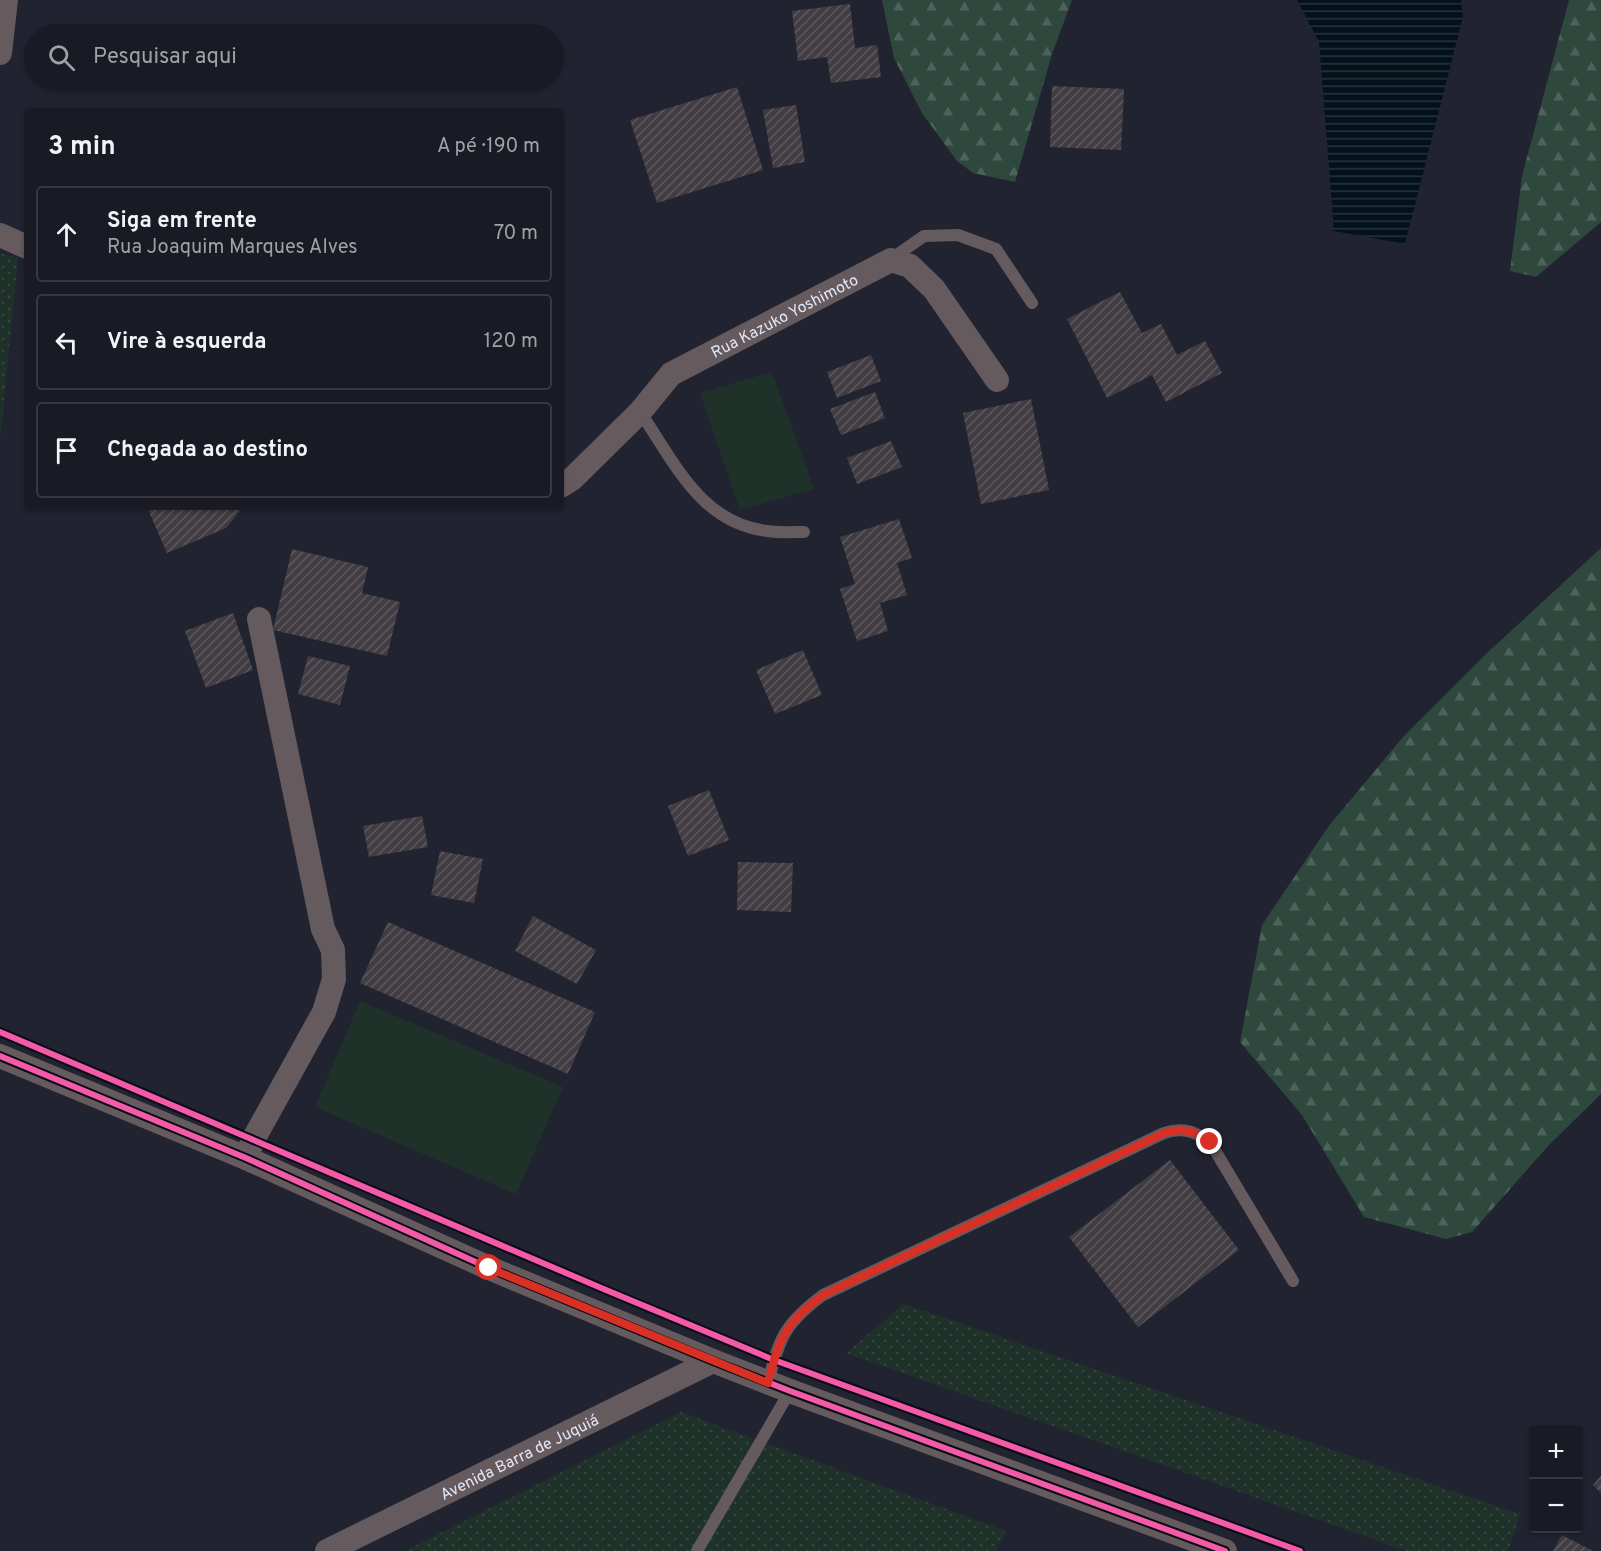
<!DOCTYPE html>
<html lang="pt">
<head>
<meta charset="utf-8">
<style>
	:root { --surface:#1a1a24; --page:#272731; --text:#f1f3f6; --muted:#9fa1a6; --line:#383841 }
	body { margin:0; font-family:Overpass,sans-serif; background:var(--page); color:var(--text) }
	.controls { position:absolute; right:18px; bottom:18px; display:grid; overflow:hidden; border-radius:6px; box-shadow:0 2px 4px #0004 }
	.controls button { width:54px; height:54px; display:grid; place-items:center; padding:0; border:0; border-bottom:2px solid var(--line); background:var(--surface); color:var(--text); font:30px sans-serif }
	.stop { position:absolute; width:18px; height:18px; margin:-14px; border:4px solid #d93025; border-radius:50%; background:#fff }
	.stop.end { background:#d93025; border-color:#fff; box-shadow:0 2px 6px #0008 }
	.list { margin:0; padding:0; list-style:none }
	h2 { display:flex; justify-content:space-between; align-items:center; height:78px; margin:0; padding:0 24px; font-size:26px }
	h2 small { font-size:20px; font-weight:400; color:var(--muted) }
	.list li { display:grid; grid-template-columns:39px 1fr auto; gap:18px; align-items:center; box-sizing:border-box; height:96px; margin:0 12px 12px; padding:0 12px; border:2px solid var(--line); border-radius:6px }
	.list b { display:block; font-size:22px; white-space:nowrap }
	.list p { margin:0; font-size:20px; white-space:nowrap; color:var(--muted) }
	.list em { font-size:20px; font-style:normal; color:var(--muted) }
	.icon { flex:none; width:33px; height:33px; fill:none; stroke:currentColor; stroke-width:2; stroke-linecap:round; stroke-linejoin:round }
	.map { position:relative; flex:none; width:1601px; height:1551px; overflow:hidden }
	.search { position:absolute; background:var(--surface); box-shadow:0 2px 4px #0004; left:24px; top:24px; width:540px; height:66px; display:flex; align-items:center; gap:15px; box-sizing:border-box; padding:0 21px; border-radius:33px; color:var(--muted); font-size:22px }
	.panel { position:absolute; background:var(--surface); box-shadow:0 2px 4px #0004; left:24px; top:108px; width:540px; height:402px; border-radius:6px }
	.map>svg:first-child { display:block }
	.grass { fill:url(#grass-dots) }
	.forest { fill:url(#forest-firs) }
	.garden { fill:#1f322a }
	.water { fill:url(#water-rules) }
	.building { fill:url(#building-hatch) }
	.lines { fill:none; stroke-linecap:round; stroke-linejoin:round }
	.lane { stroke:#655a5e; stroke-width:12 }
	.street { stroke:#655a5e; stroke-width:24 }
	.cycleway-casing { stroke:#090a14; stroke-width:10 }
	.cycleway { stroke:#f35aa7; stroke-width:6 }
	.route { stroke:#d93025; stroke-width:8 }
	.labels { text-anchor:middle; stroke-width:4.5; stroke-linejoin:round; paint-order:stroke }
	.street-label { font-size:16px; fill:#e2e5f5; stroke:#090a14 }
</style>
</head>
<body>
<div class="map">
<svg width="1601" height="1551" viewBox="0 0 1601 1551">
	<defs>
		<pattern id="grass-dots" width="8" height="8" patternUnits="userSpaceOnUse" patternTransform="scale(1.5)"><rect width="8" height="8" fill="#1f322a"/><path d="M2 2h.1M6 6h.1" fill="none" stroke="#34463f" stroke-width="1.8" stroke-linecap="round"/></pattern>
		<pattern id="forest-firs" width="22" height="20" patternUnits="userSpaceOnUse" patternTransform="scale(1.5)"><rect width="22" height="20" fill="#2f483d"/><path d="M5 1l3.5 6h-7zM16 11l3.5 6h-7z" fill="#4d625a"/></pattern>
		<pattern id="water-rules" width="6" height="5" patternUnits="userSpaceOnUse" patternTransform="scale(1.5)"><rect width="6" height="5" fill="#03121a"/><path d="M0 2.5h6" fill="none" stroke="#27343c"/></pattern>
		<pattern id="building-hatch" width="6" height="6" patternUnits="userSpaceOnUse" patternTransform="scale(1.5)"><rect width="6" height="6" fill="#423d42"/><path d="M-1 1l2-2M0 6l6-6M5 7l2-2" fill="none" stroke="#5d595e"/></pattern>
	</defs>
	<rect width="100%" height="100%" fill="#222330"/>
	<path class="grass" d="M0 253 18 258 0 439Z
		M904 1304 1520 1514 1508 1551H1407L846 1353Z
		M681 1412 1006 1531 996 1551H405Z"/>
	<path class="forest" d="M882 0H1072L1052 54 1015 182 973 173 957 161 922 113 894 58Z
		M1569 0H1601V222L1536 277 1510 271 1522 176Z
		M1601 548V1094L1549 1145 1472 1232 1446 1239 1364 1217 1302 1115 1240 1042 1262 925 1328 827 1403 737 1486 654Z"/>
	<path class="garden" d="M772 372 814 489 740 510 700 393Z
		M360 1001 563 1087 516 1194 315 1107Z"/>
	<path class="water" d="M1297 0H1461L1463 17 1405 244 1334 231 1319 42Z"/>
	<path class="building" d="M850 4 855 48 877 45 881 77 831 83 827 57 798 61 792 11Z
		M1052 86 1124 89 1121 150 1050 147Z
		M737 87 763 170 657 203 630 120Z
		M796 105 805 162 773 168 763 110Z
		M1120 292 1142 333 1161 324 1177 355 1205 341 1222 373 1166 402 1152 375 1107 398 1067 319Z
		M871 355 881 381 837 398 827 372Z
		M875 392 885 418 841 435 830 409Z
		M1031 399 1049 490 981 504 963 413Z
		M891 441 902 467 857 484 847 458Z
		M147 507H243L226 528 167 553Z
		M899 519 912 558 897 563 907 595 880 603 888 631 857 641 840 589 855 584 840 537Z
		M292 549 368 567 362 593 400 602 387 656 273 630Z
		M233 613 253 670 206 688 185 631Z
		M803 650 822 695 775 714 756 670Z
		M308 656 350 666 340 705 298 694Z
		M709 790 729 840 688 856 668 806Z
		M422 816 428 847 369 857 363 826Z
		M440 851 483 859 474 903 431 895Z
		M738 862 793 863 791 912 737 910Z
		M533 916 596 950 577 984 515 951Z
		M388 922 595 1012 568 1074 360 983Z
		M1170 1160 1239 1250 1138 1327 1069 1237Z
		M1601 1476V1493L1593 1485Z
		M1562 1535 1593 1551H1553Z"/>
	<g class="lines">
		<path class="lane" d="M890 260 924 236 958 235 996 249 1032 303
			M640 412C674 461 700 523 767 531 779 533 792 532 804 532
			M768 1383C779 1338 785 1323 823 1295L1164 1133C1183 1127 1194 1131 1210 1142L1293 1281
			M697 1551 790 1391"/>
		<g class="street">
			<path d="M0 53 6 0"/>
			<path d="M0 235 27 247"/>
			<path id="s1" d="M561 486 572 479 640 412 671 374 891 260 910 266 934 289 997 380"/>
			<path d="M0 1056 246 1158 489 1268 713 1361 790 1391 1225 1551"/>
			<path d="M246 1158 253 1140 324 1012 334 979 333 950 323 929 259 619"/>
			<path id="s2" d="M327 1551 713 1361"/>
		</g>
		<defs>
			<path id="cycleway" d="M0 1032 606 1290 774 1360 1300 1551
				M0 1056 246 1158 489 1268 713 1361 790 1391 1225 1551"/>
		</defs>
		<use href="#cycleway" class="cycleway-casing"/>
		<use href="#cycleway" class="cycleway"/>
	</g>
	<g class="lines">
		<path class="route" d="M489 1268 768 1383C779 1338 785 1323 823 1295L1164 1133C1183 1127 1194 1131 1210 1142"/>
	</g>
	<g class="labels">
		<g class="street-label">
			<text dy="6" stroke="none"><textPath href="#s1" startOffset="285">Rua Kazuko Yoshimoto</textPath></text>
			<text dy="6" stroke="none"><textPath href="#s2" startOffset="214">Avenida Barra de Juquiá</textPath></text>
		</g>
	</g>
</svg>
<div class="controls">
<button>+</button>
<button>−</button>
</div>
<div class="stop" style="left:489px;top:1268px"></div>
<div class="stop end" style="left:1210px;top:1142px"></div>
<div class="search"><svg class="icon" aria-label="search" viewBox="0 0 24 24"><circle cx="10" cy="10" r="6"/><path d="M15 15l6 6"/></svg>Pesquisar aqui</div>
<section class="panel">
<h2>3 min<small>A pé · 190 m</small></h2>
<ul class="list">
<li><svg class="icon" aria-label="ahead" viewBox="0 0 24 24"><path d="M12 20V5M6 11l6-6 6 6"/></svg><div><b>Siga em frente</b><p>Rua Joaquim Marques Alves</p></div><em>70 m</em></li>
<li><svg class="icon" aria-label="left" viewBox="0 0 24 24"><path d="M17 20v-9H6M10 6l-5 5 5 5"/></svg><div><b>Vire à esquerda</b></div><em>120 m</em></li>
<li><svg class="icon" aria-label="arrive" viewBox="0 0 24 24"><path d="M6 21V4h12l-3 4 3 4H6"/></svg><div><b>Chegada ao destino</b></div></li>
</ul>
</section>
</div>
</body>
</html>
